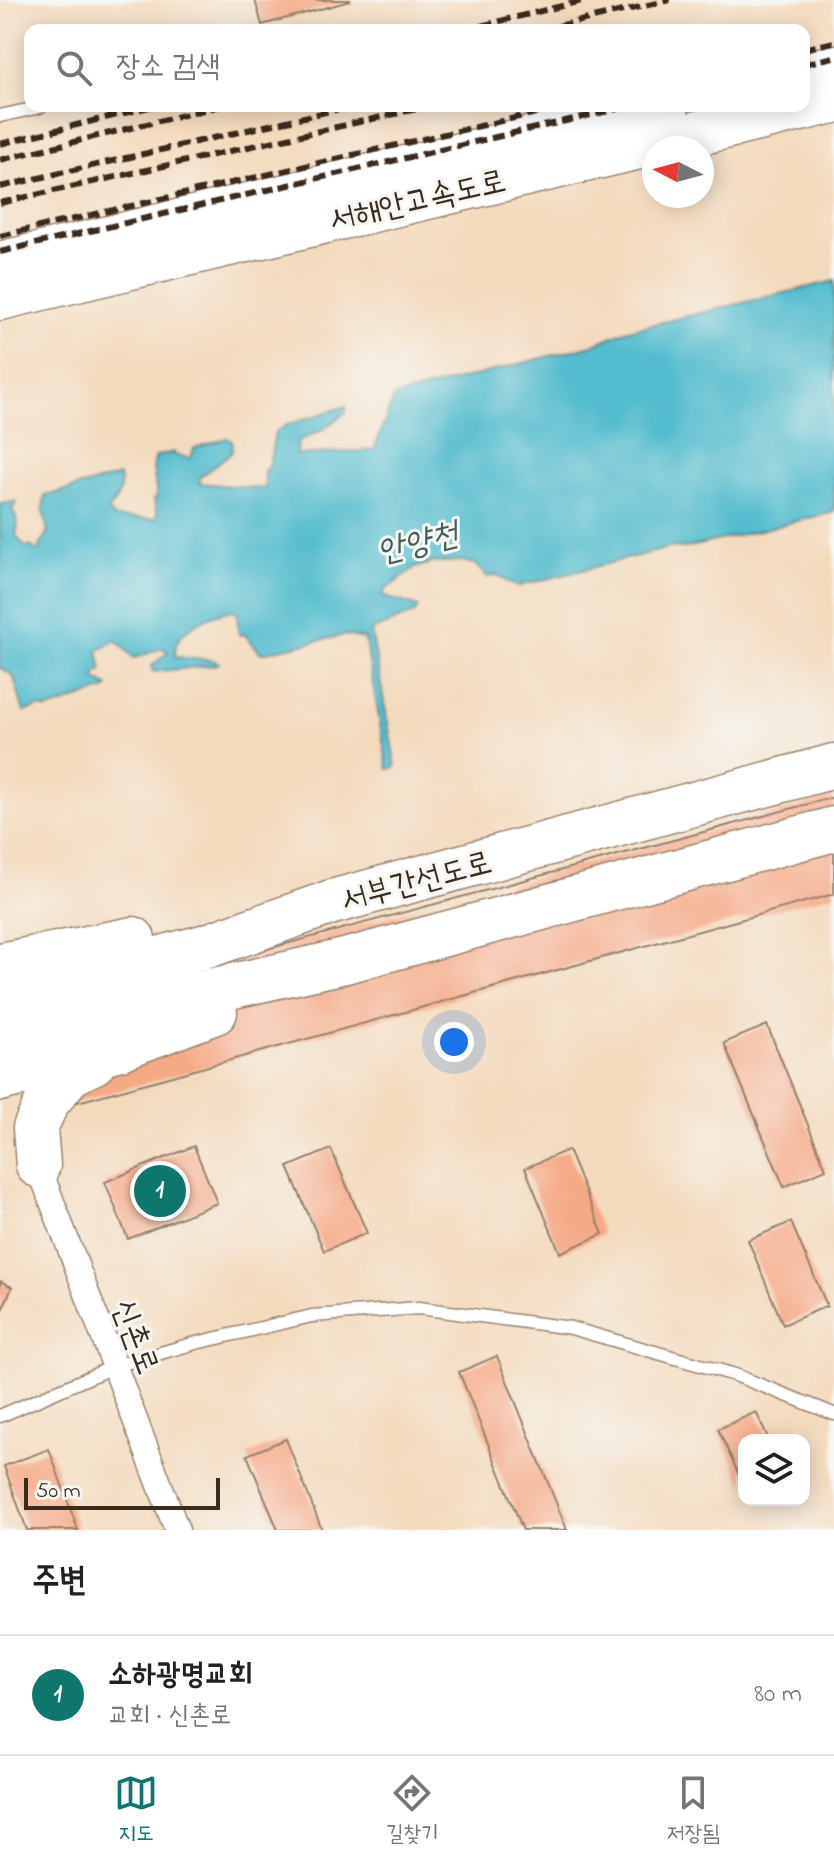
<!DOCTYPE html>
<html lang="ko">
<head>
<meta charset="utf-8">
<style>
	:root { --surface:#fff; --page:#f2f2f2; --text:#202124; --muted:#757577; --line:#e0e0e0; --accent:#0f766e }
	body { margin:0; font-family:"Indie Flower","Poor Story",sans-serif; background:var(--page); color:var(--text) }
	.controls { position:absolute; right:24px; bottom:24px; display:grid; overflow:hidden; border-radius:16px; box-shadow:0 4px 20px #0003 }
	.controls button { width:72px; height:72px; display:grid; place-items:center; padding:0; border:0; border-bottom:2px solid var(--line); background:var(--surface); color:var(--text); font:40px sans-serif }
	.compass { position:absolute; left:642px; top:136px; width:72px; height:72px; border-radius:50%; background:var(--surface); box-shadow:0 4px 20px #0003; rotate:276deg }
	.scale { position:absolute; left:24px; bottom:20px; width:196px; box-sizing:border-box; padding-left:8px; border:4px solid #3b2a1e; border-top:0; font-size:22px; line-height:28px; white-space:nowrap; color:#3b2a1e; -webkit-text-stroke:6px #f6f6f2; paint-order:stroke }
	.you { position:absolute; left:454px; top:1042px; width:28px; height:28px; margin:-20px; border:6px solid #fff; border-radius:50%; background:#1a73e8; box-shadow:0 0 0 12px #1a73e833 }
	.badge { display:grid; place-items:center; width:52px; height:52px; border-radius:50%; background:var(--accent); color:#fff; font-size:26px; font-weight:700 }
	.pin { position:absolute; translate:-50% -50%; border:4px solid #fff; box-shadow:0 2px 8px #0006 }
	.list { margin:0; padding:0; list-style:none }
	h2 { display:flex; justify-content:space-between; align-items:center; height:104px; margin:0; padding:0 32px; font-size:34px }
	h2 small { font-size:26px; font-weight:400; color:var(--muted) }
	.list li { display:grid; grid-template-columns:52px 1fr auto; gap:24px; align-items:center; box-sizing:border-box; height:120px; padding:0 32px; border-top:2px solid var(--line) }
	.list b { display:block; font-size:30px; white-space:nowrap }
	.list p { margin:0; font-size:26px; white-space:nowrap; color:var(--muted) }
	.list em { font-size:26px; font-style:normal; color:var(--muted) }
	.icon { flex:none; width:44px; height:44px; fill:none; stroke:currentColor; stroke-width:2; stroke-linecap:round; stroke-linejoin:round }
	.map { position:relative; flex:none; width:834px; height:1530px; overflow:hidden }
	.search { position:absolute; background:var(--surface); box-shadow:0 4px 20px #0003; left:24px; right:24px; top:24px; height:88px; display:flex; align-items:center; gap:20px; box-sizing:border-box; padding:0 28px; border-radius:16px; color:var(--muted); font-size:30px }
	.sheet { height:224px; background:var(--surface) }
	nav { display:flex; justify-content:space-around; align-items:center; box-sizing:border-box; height:112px; border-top:2px solid var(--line); background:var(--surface); font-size:22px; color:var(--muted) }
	nav a { display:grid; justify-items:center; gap:4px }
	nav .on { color:var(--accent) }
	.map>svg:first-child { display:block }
	.water { fill:#52bcce; stroke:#467376; stroke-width:2 }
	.building { fill:#f6a985 }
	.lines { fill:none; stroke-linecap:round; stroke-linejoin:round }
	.lane-casing { stroke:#98826e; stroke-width:15 }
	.street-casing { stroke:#98826e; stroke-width:27 }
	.highway-casing { stroke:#98826e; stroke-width:47 }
	.lane { stroke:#fff; stroke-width:12 }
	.street { stroke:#fff; stroke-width:24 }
	.highway { stroke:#fff; stroke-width:44 }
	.rail { stroke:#3b2a1e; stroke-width:6; stroke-dasharray:12 6; stroke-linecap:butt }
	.labels { text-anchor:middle; stroke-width:6; stroke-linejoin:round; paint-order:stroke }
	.street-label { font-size:32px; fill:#3b2a1e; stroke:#f6f6f2 }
	.water-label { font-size:34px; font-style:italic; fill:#435d5c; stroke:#f6f6f2 }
</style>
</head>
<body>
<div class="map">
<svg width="834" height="1530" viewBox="0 0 834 1530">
	<rect width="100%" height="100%" fill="#f6f6f2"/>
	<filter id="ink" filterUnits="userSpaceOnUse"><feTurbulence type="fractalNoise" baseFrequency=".0125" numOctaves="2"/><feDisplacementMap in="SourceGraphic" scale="16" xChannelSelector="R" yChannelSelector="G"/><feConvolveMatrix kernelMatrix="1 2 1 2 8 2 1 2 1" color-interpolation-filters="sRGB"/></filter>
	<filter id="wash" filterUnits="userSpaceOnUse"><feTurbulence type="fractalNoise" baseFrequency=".006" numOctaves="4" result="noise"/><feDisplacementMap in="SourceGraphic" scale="32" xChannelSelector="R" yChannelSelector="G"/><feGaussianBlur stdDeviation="1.8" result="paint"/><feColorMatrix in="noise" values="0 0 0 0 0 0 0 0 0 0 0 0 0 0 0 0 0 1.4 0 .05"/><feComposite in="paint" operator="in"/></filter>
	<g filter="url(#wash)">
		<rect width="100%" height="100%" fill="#f4dabd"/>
		<path class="water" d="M834 281V512L686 548 673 547 519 586 509 583 498 575 487 577 475 564 461 561 431 563 415 568 385 590 382 596C392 600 405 601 418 607L415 613 371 631 396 767 388 769 365 639 345 635 261 653 244 634 239 635 237 614 234 610C212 613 169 631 176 657L213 660 219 663 215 665 153 672 152 666 168 652 163 648 134 658 116 640 98 651 102 671 97 673 95 679 108 686 107 689 46 710 40 707 24 712 13 675 0 668V504L17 501 15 506 12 508 18 523 16 536 25 547 30 546 38 551 48 531 43 509 45 496 119 476C123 492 117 499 108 511L115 518 155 519 157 514 154 500 157 497 153 466 156 456 174 452V455L191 458 194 448 227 438 233 442 232 452 201 476 199 483 265 489V470L269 466 275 432 287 425 346 406V412L321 431 298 441 297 455 374 450 394 397 592 345 625 331Z"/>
		<g id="blocks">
			<path class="building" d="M255 0H350V1L262 25Z
				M834 797V894L67 1105 44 1009Z
				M767 1025 826 1169 784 1187 724 1043Z
				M194 1146 217 1203 128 1239 105 1182Z
				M331 1149 367 1233 324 1251 288 1167Z
				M568 1150 603 1234 560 1253 525 1168Z
				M791 1222 827 1306 783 1325 748 1240Z
				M0 1281 12 1287 0 1315Z
				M497 1356 567 1530H523L459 1372Z
				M756 1412 769 1440H744V1486L718 1429Z
				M286 1439 322 1530H278L247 1455Z
				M49 1449 78 1530H27L4 1466Z"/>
		</g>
	</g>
	<g filter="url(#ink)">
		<use href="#blocks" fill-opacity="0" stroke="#98826e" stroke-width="2"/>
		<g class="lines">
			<defs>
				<path id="lane" d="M0 116 40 107
					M0 1416 115 1366 192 1344 312 1316 419 1308 571 1328 735 1375 834 1414"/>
				<path id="street" d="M38 1165 177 1530"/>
				<path id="highway" d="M804 74 834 67
					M0 264 667 106
					M0 298 834 101
					M0 965 133 939
					M0 1001 207 946 332 902 834 766
					M0 1038 345 961 834 829
					M0 1079 120 1048 215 1012
					M38 1165 35 1128 47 1102 70 1074 94 1062"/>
			</defs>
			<use href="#lane" class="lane-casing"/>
			<use href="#street" class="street-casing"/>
			<use href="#highway" class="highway-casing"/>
			<use href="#lane" class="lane"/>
			<use href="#street" class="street"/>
			<use href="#highway" class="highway"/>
			<path class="rail" d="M464 30 586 0
				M541 30 670 0
				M804 49 834 42
				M804 64 834 57
				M0 144 153 106
				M0 160 220 106
				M0 187 352 106
				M0 203 430 106
				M0 236 567 106
				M0 252 630 106"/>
		</g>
	</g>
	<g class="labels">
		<g class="street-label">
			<text transform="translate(417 199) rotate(-13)" y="11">서해안고속도로</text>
			<text transform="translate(416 880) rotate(-15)" y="11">서부간선도로</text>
			<text transform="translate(137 1336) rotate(69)" y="11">신촌로</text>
		</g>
		<g class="water-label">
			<text transform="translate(417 541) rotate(-14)" y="12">안양천</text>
		</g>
	</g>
</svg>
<div class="controls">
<button><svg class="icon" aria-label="layers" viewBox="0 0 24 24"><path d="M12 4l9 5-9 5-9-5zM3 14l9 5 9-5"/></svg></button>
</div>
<svg class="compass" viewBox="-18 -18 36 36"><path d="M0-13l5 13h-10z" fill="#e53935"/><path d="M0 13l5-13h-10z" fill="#757577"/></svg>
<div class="scale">50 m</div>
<div class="you"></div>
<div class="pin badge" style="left:160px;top:1191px">1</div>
<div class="search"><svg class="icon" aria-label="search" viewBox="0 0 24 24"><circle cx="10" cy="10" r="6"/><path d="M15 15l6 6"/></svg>장소 검색</div>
</div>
<section class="sheet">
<h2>주변<small></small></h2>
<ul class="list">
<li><span class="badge">1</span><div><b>소하광명교회</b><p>교회 · 신촌로</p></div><em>80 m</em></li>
</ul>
</section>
<nav>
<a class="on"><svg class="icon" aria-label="map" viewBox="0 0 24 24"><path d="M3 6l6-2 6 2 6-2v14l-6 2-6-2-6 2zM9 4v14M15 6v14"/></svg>지도</a>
<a><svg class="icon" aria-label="directions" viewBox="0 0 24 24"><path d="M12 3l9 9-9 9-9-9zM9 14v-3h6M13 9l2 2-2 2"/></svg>길찾기</a>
<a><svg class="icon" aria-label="saved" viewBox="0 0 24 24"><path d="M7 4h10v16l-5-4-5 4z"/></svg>저장됨</a>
</nav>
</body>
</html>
